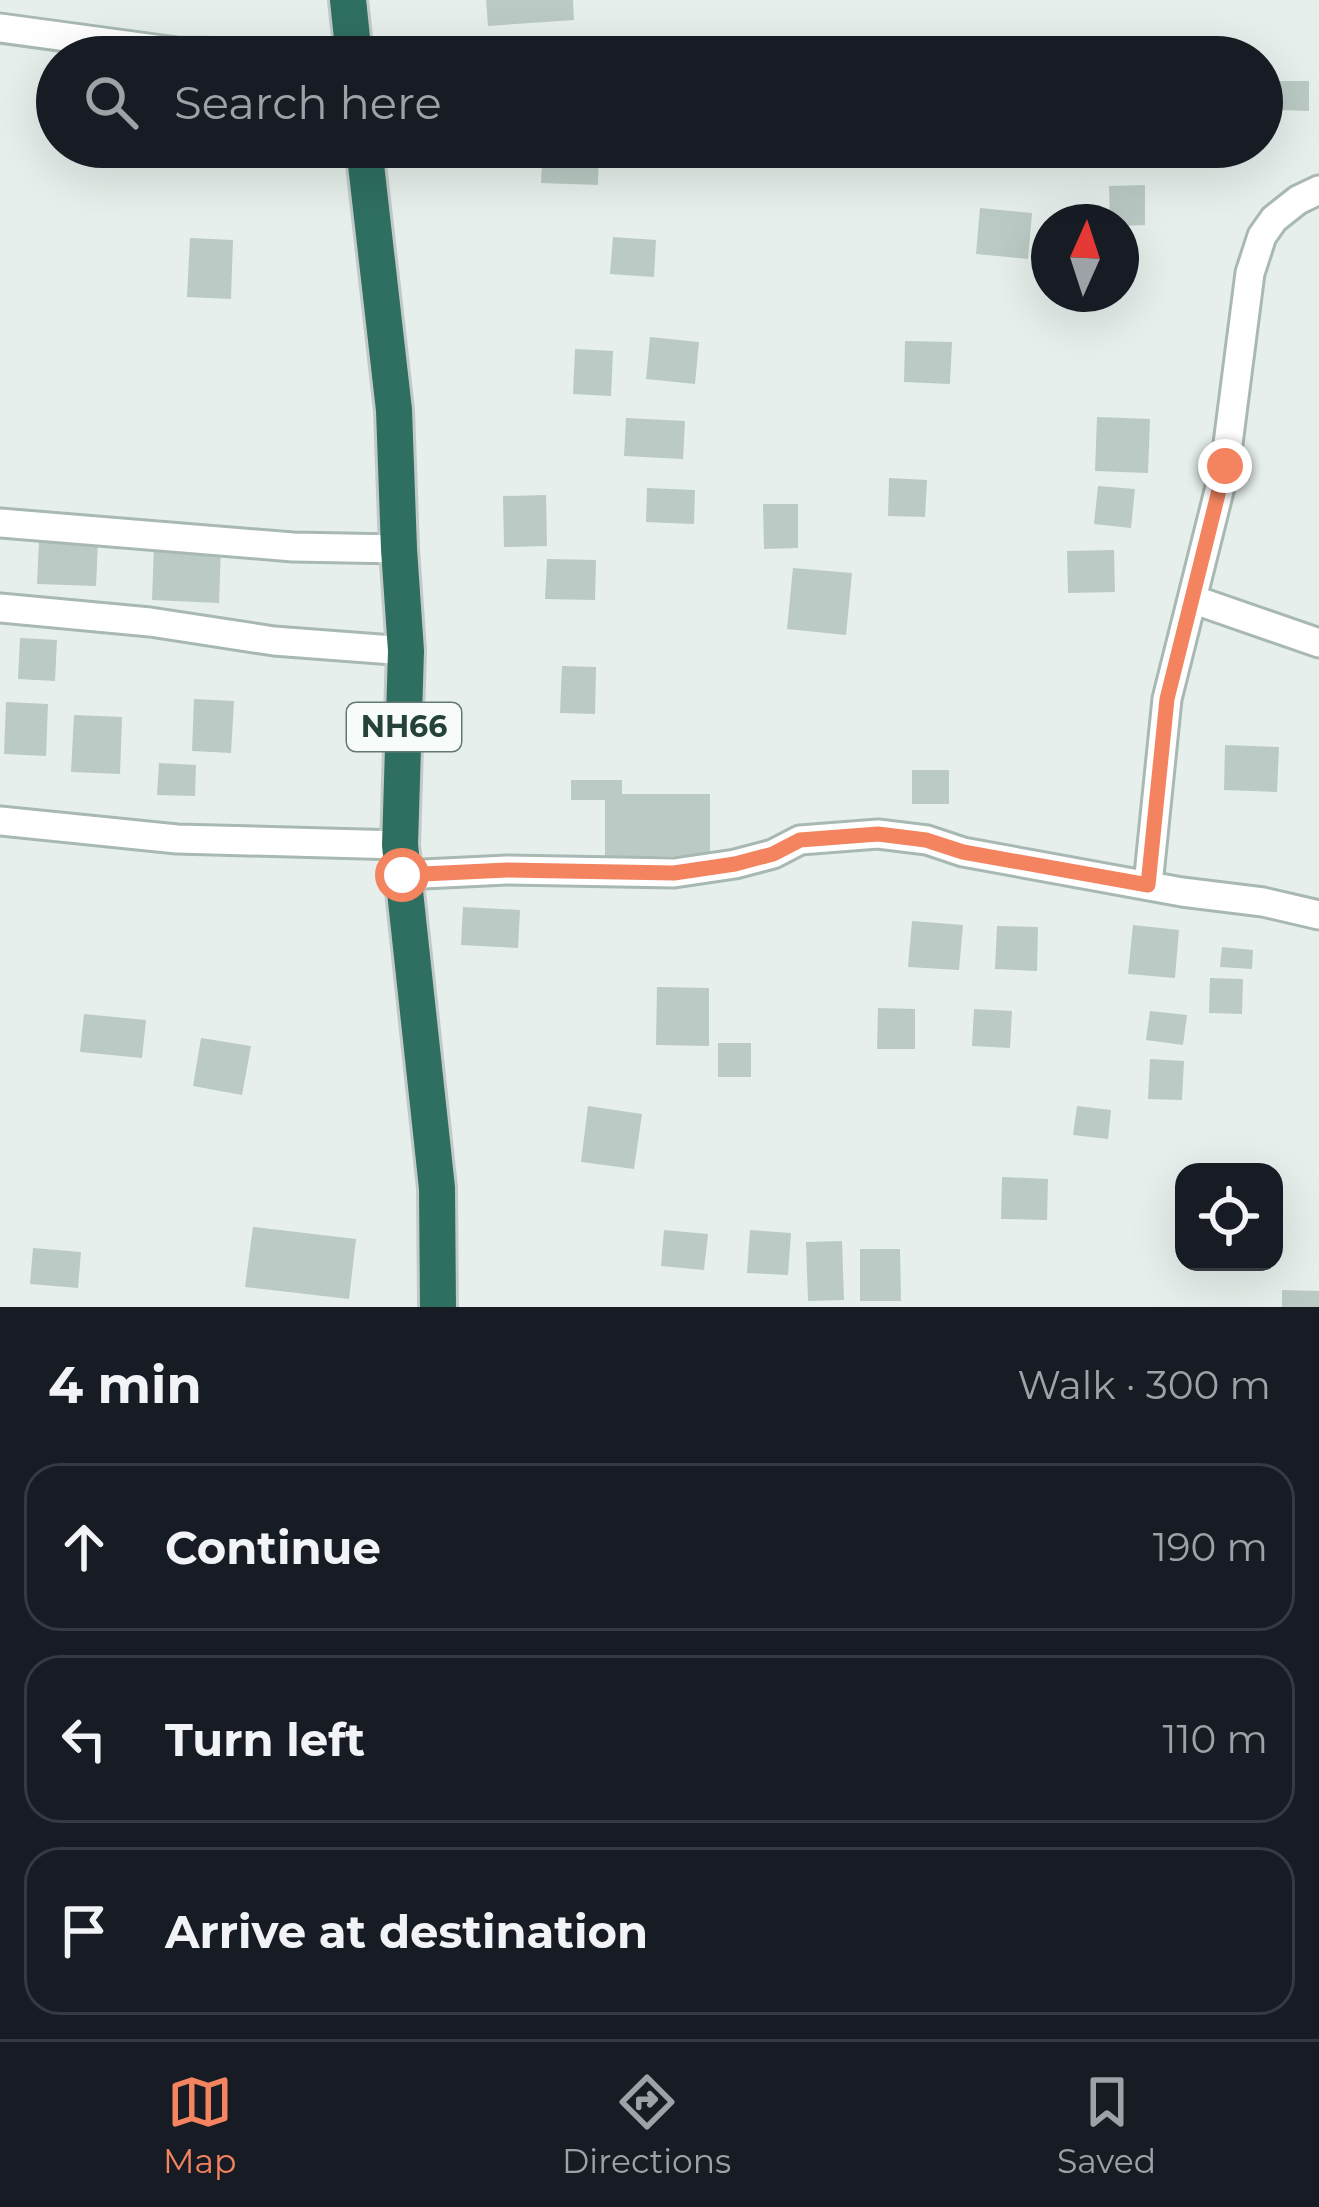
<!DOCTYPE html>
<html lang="en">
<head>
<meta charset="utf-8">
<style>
	:root { --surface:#171b24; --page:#242831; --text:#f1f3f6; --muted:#9ea1a6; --line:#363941; --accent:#f4845f }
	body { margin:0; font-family:Montserrat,sans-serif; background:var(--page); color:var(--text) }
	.controls { position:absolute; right:36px; bottom:36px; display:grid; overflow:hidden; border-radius:24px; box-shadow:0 12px 48px #0002 }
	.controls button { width:108px; height:108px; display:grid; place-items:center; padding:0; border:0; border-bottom:3px solid var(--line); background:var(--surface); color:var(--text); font:60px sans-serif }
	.compass { position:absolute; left:1031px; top:204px; width:108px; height:108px; border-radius:50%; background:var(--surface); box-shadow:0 12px 48px #0002; rotate:3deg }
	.stop { position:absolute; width:36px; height:36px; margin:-27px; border:9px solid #f4845f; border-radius:50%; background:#fff }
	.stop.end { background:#f4845f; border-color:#fff; box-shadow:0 3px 12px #0008 }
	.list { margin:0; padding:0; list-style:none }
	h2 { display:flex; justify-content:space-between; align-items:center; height:156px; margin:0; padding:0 48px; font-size:51px }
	h2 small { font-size:39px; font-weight:400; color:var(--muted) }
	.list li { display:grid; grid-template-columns:78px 1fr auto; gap:36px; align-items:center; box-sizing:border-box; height:168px; margin:0 24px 24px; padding:0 24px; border:3px solid var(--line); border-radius:36px }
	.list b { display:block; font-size:45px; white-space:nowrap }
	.list em { font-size:39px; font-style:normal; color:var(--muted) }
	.icon { flex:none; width:66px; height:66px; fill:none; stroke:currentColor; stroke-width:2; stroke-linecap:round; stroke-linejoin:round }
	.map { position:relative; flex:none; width:1319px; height:1307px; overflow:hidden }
	.search { position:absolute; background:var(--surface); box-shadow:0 12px 48px #0002; left:36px; right:36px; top:36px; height:132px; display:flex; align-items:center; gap:30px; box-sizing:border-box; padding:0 42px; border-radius:66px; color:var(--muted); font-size:45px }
	.sheet { height:732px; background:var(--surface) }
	nav { display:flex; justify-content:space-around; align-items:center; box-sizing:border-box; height:168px; border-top:3px solid var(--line); background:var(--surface); font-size:33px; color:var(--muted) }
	nav a { display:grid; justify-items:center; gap:6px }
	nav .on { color:var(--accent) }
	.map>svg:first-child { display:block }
	.building { fill:#bbcac4 }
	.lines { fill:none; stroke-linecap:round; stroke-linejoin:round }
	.street-casing { stroke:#a8b8b2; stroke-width:33 }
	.highway-casing { stroke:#c2cac8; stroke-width:42 }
	.street { stroke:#fff; stroke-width:27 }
	.highway { stroke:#2f6f62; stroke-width:36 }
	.route { stroke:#f4845f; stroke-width:15 }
	.labels { text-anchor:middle; stroke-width:12; stroke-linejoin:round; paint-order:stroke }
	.shield { fill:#f7fbf9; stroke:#637a73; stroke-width:3 }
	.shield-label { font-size:30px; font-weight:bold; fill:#24423a }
</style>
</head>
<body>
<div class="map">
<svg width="1319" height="1307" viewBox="0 0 1319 1307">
	<rect width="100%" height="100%" fill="#e6efeb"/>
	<path class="building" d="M486 0H573L574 20 488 26Z
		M979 38H1022V57H979Z
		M1279 81H1309V111L1278 110Z
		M543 147H599L598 185 541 183Z
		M1145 185V225L1121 226V222H1110L1109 186Z
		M980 208 1032 213 1028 259 976 254Z
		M613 237 656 240 654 277 610 274Z
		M190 238 233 240 231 299 187 297Z
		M650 337 699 342 695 384 646 379Z
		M905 341 952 342 950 384 904 382Z
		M575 349 613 351 611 396 573 394Z
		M1097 417 1150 419 1148 473 1095 471Z
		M626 418 685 421 683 459 624 456Z
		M889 478 927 480 925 517 888 516Z
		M1098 486 1135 489 1131 528 1094 524Z
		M647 488 695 490 694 524 646 522Z
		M546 495 547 546 504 547 503 496Z
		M763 504H798V548L764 549Z
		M39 540 98 542 96 586 37 584Z
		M154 545 221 548 219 603 152 600Z
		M1114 550 1115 592 1068 593 1067 551Z
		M547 559 596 560 595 600 545 599Z
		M793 568 852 573 846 635 787 629Z
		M20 638 57 640 55 681 18 679Z
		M562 666 596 667 595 714 560 713Z
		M194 699 234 701 231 753 192 751Z
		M6 702 48 704 46 756 4 754Z
		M74 715 122 717 120 774 71 772Z
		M1225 745 1279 747 1277 792 1224 790Z
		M159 763 196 765 195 796 157 795Z
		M912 770H949V804H912Z
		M571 780H622V794H710V856L605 857V800H571Z
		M463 907 520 910 518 948 461 945Z
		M912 921 963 925 959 970 908 967Z
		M1133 925 1179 930 1175 978 1128 974Z
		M997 926 1038 927 1037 971 995 969Z
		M1222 947 1253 950 1252 969 1220 967Z
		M1210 978 1243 979 1242 1014 1209 1013Z
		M657 987 709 988V1046L656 1045Z
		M878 1008 915 1009V1049H877Z
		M974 1009 1012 1011 1010 1048 972 1046Z
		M1150 1011 1187 1015 1183 1045 1146 1040Z
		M84 1014 146 1020 142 1058 80 1052Z
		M201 1038 251 1046 242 1095 193 1086Z
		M718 1043H751V1077H718Z
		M1150 1059 1184 1061 1182 1100 1148 1099Z
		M588 1106 642 1114 634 1169 581 1162Z
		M1077 1106 1111 1110 1108 1139 1073 1135Z
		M1002 1177 1048 1179 1047 1220 1001 1219Z
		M253 1227 356 1239 349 1299 245 1287Z
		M664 1230 708 1234 704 1270 661 1266Z
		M750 1230 791 1233 788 1275 747 1273Z
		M842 1241 844 1300 808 1301 806 1242Z
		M33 1248 81 1252 78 1288 30 1284Z
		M860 1249H900L901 1301H860Z
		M1282 1290 1319 1291V1307H1282Z"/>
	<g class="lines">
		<defs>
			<path id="street" d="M0 28 177 52 353 54
				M0 523 293 547 399 549
				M1192 599 1319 643
				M0 608 150 622 274 641 406 651
				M0 821 177 839 400 845
				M402 875 507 870 674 873 735 864 773 854 800 840 878 834 927 840 963 852 1182 892 1263 902 1319 915
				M1148 885 1167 699 1225 467 1250 273 1262 236 1274 219 1298 200 1319 190"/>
			<path id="highway" d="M348 0 354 57
				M364 147 394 410 399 549 406 651 400 845 437 1188 438 1307"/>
		</defs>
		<use href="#street" class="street-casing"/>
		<use href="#highway" class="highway-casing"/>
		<use href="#street" class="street"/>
		<use href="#highway" class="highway"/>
	</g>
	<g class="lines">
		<path class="route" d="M402 875 507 870 674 873 735 864 773 854 800 840 878 834 926 840 963 852 1148 885 1167 699 1225 466"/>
	</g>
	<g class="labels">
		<rect class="shield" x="347" y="703" width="114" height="48" rx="9"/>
		<g class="shield-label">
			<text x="404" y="737">NH66</text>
		</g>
	</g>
</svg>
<div class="controls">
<button><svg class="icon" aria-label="locate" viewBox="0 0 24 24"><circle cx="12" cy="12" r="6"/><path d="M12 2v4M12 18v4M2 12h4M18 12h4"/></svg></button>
</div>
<svg class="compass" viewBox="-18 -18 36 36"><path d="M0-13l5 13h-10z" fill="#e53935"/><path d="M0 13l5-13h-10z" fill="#9ea1a6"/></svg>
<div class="stop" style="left:402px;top:875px"></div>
<div class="stop end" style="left:1225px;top:466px"></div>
<div class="search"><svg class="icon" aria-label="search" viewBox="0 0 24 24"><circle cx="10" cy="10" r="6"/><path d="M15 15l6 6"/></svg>Search here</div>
</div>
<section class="sheet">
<h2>4 min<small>Walk · 300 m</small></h2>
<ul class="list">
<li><svg class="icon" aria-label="ahead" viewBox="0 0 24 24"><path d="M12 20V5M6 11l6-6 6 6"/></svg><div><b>Continue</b></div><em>190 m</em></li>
<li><svg class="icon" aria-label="left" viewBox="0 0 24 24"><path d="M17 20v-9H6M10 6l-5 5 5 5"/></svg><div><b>Turn left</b></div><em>110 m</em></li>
<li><svg class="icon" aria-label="arrive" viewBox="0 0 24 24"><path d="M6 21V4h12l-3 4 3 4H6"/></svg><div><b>Arrive at destination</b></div></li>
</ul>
</section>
<nav>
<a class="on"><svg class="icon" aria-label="map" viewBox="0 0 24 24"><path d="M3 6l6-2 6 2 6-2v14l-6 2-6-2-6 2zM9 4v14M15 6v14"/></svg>Map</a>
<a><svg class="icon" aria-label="directions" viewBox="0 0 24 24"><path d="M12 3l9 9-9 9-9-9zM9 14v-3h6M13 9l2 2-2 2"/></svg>Directions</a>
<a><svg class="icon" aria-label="saved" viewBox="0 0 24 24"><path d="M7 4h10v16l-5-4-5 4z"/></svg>Saved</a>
</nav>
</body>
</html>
